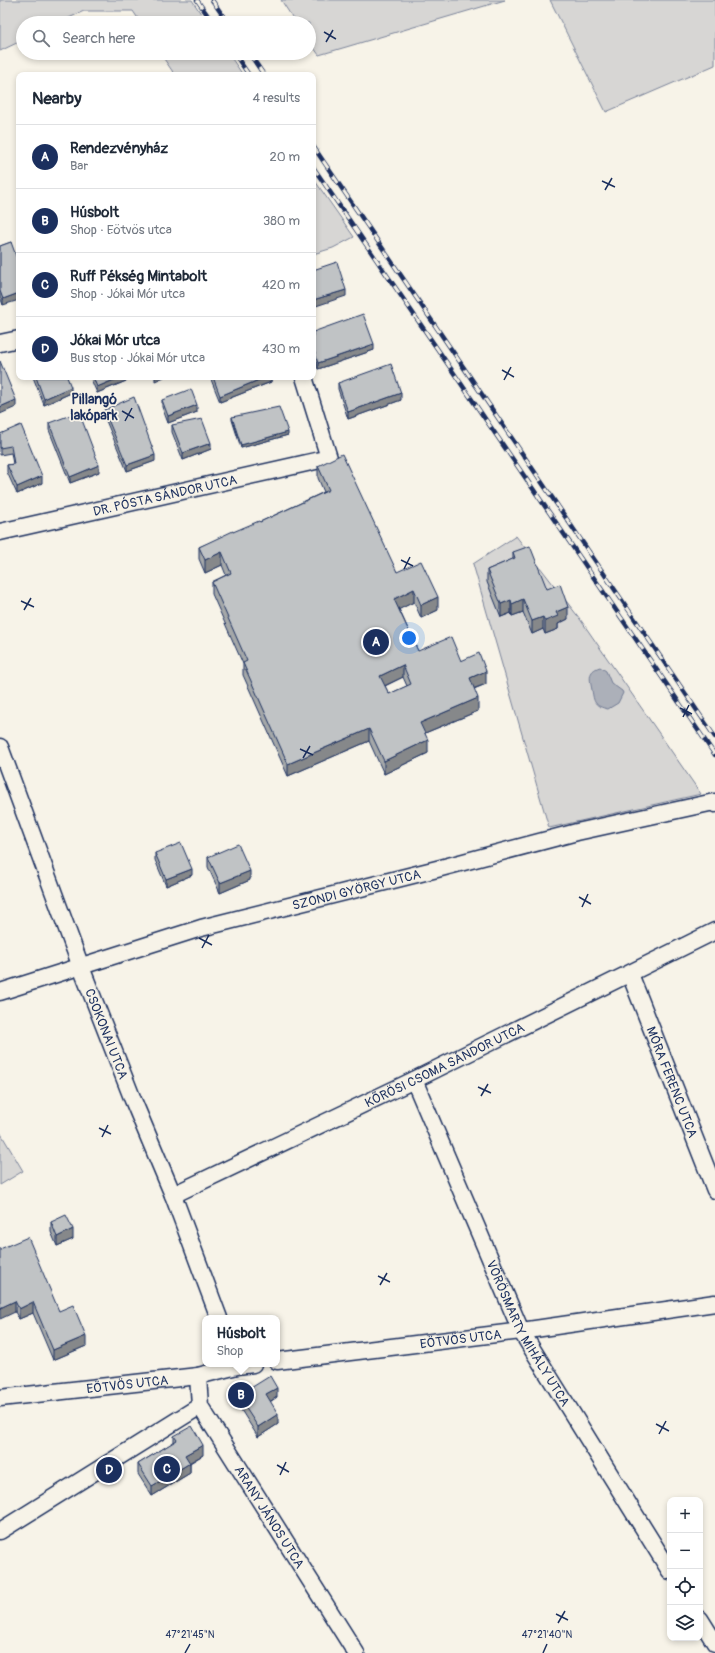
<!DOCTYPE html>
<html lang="en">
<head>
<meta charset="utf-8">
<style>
	:root { --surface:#fff; --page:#f6f6f7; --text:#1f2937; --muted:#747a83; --line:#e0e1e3; --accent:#1b2f5e }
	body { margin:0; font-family:Pangolin,sans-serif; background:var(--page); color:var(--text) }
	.controls { position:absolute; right:12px; bottom:12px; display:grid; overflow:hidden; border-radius:8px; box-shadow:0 2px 6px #0003 }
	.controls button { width:36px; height:36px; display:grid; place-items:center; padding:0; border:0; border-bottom:1px solid var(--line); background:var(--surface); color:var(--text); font:20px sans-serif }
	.you { position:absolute; left:409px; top:638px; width:14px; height:14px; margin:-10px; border:3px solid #fff; border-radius:50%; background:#1a73e8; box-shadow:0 0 0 6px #1a73e833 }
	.badge { display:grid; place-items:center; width:26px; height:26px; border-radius:50%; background:var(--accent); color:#fff; font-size:13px; font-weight:700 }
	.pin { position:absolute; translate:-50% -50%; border:2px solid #fff; box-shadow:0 1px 4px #0006 }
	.popup { position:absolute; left:202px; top:1315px; width:78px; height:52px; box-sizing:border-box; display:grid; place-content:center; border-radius:8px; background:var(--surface); filter:drop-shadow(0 1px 3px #0005); font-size:13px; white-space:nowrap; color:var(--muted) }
	.popup b { font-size:15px; color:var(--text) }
	.popup::after { content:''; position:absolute; left:50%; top:100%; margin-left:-8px; border:8px solid transparent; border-top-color:var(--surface) }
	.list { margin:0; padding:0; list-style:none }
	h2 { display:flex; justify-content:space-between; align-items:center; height:52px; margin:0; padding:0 16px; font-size:17px }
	h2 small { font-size:13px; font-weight:400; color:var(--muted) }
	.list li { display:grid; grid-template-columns:26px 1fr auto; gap:12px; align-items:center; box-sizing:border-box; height:64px; padding:0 16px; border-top:1px solid var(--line) }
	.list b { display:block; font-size:15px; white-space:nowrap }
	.list p { margin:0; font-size:13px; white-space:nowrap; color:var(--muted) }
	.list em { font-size:13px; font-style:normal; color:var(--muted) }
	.icon { flex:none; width:22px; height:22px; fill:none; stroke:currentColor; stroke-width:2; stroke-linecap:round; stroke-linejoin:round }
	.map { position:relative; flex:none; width:715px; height:1653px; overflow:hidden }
	.search { position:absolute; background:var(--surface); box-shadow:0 2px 6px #0003; left:16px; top:16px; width:300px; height:44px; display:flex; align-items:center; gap:10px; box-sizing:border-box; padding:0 14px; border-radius:22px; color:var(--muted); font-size:15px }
	.panel { position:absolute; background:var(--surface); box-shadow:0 2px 6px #0003; left:16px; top:72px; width:300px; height:308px; border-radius:8px }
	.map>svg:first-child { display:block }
	.green { fill:#d7d6d4; stroke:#798299 }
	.water { fill:#acb0b9; stroke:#727c95 }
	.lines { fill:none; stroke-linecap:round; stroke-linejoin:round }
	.minor-casing { stroke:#1b2f5e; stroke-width:19 }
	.minor { stroke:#f7f3e8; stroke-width:16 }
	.rail-casing { stroke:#1b2f5e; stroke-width:4.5 }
	.rail { stroke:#f7f3e8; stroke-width:3; stroke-dasharray:9; stroke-linecap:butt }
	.wall { fill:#a5a8a9; stroke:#1b2f5e; fill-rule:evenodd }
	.shaded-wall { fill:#86888a; stroke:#1b2f5e }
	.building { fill:#c0c3c5; stroke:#1b2f5e; fill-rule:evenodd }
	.ticks { fill:none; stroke:#1b2f5e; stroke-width:1.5 }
	.labels { text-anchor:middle; stroke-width:3.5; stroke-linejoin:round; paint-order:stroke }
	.street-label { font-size:13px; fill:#1b2f5e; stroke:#f7f3e8 }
	.neighbourhood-label { font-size:14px; font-weight:bold; fill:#1b2f5e; stroke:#f7f3e8 }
	.ticks-label { font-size:10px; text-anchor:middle; fill:#1b2f5e; stroke:#f7f3e8; stroke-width:3.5; stroke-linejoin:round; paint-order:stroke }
</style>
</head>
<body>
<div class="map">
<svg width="715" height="1653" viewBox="0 0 715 1653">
	<rect width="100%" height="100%" fill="#f7f3e8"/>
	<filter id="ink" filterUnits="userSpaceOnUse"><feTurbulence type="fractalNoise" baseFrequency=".025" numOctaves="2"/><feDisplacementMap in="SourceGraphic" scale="8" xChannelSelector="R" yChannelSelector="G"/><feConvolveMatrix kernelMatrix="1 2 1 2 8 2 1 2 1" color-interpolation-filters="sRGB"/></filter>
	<g filter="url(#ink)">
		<path class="green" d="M0 0H192L207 23H141L133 11H84L58 23H23V40L0 51Z
			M281 0H505L319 55 309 41V23H296Z
			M550 0H715V65L606 112Z
			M160 53H228L243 75H175Z
			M313 178 354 237 333 248 313 254Z
			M516 536 580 619 701 794 549 828 473 564Z
			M0 1132 23 1171 0 1185Z"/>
		<path class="water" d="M600 667 606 671 611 683 622 691 623 693 618 703 608 709C594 706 594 702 592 690 590 679 587 671 600 667Z"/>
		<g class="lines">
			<defs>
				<g id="minor">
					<path d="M0 343 19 339"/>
					<path id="s1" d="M0 532 329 458 304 377"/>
					<path id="s2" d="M0 747 81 967 133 1100 173 1195 219 1318"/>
					<path id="s3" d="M630 974 715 1190"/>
					<path id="s4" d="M0 992 201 928 437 869 577 832 714 802 715 804"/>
					<path id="s5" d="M414 1080 521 1331 670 1571"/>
					<path id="s6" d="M173 1195 414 1080 715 931"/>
					<path id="s7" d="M277 1361 521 1331 715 1303"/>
					<path id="s8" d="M198 1376 200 1406 356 1653"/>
					<path id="s9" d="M0 1398 198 1376 237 1366 253 1364"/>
					<path d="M0 1531 200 1406"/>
					<path d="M700 1619 715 1643"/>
				</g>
			</defs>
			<use href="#minor" class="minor-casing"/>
			<use href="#minor" class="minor"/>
			<defs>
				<path id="rail" d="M197 0 213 23
					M212 0 228 23
					M234 53 249 75
					M249 53 264 75
					M313 146 715 737
					M313 167 715 755"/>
			</defs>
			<use href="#rail" class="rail-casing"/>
			<use href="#rail" class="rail"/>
		</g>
		<path class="wall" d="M11 242 3 305 0 297V246Z
			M313 332 374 350 318 369 313 353Z
			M33 377H67L71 393 44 405Z
			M90 377H126V381L97 393Z
			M210 377H271V382L220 402Z
			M338 383 401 400 348 419 338 389Z
			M162 400 197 412 168 423 162 407Z
			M104 410 155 461 127 471 104 416Z
			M232 417 288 435 241 448 232 420Z
			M49 423 99 472 70 483 49 430Z
			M172 425 211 449 183 460 172 432Z
			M0 434 42 483 17 494 7 472V465L13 464 11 453 0 455Z
			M318 466 397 572 438 610 421 618 414 602 399 609 418 651 461 661 486 684 474 689 478 711 425 733 428 753 384 774 369 741 288 776 243 675V664L212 594V582L226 575 222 565 205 573 199 559V547L260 522 324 492 318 478ZM403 677 407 686 389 694 385 686Z
			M513 552 547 589 568 619 558 624V629L545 634 543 629 532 634 523 612 512 616 511 613 501 617 487 582V570L513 559Z
			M155 853 192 875 166 886 155 860Z
			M208 857 250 880 220 893 208 867Z
			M51 1222 73 1239 57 1246 51 1232Z
			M0 1249 59 1311 86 1346 53 1360 33 1313 19 1319 15 1312Z
			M238 1396 277 1397 270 1402 278 1424 258 1437 238 1405Z
			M174 1436 203 1455 190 1463V1473L152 1496 138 1474V1464L174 1442Z"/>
		<path class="shaded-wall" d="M346 290V296L313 307V300Z
			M19 293V300L3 305V299Z
			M374 344V350L318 369V363Z
			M121 377H126V381L97 393V387Z
			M155 377H164L155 381Z
			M266 377H271V382L220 402V396Z
			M71 387V393L44 405V399Z
			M401 393V400L348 419V412Z
			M16 400V407L0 414V407Z
			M197 405V412L168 423V416Z
			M288 432V435L241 448V445Z
			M211 443V449L183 460V453Z
			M155 455V461L127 471V465Z
			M99 465V472L70 483V477Z
			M42 476V483L17 494V487Z
			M222 552V565L205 573V560Z
			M414 589V602L394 612V599Z
			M438 597V610L421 618V605Z
			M523 599V612L512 616V604Z
			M511 600V613L501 617V604Z
			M568 607V619L558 624V629L545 634V621L556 612Z
			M543 617V629L532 634V621Z
			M403 665V677L380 688V676Z
			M486 671V684L470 690V678Z
			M478 698V711L420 735V723Z
			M369 729V741L288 776V764Z
			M428 740V753L384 774V761Z
			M192 869V875L166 886V879Z
			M250 871V880L220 893V883Z
			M73 1229V1239L57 1246V1237Z
			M15 1301V1312L0 1319V1308Z
			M33 1302V1313L19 1319V1309Z
			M86 1336V1346L53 1360V1350Z
			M277 1388V1397L266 1404V1394Z
			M278 1414V1424L258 1437V1427Z
			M203 1445V1455L185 1465V1455Z
			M190 1463V1473L152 1496V1486Z"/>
		<path class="building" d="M11 242 19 264V293L3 299 0 291V246Z
			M337 262 346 290 313 300V270Z
			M363 314 374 344 318 363 313 347V332Z
			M0 361 16 400 0 407Z
			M391 364 401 393 348 412 338 383Z
			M36 377H67L71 387 44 399Z
			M93 377H121L97 387Z
			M213 377H266L220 396Z
			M191 389 197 405 168 416 162 400Z
			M134 397 155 455 127 465 104 410Z
			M279 407 288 432 241 445 232 417Z
			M79 412 99 465 70 477 49 423Z
			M202 419 211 443 183 453 172 425Z
			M21 425 42 476 17 487 7 465 14 464 11 446 0 448V434Z
			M342 454 397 572 421 561 438 597 421 605 414 589 394 599 418 651 451 637 461 661 479 653 486 671 470 678 478 698 420 723 428 740 384 761 369 729 288 764 243 663 247 661 212 582 231 573 222 552 205 560 199 547 233 531V532L259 521 260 522 329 490 318 466ZM403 665 411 684 389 694 380 676Z
			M530 546 547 589 560 584 568 607 556 612 558 616 545 621 543 617 532 621 523 599 512 604 511 600 501 604 487 570 515 558 513 552Z
			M181 843 192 869 166 879 155 853Z
			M238 844 250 871 220 883 208 857Z
			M66 1215 73 1229 57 1237 51 1222Z
			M28 1237 59 1311 73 1305 86 1336 53 1350 33 1302 19 1309 15 1301 0 1308V1249Z
			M270 1376 277 1388 266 1394 278 1414 258 1427 238 1396Z
			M192 1426 203 1445 185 1455 190 1463 152 1486 138 1464 177 1440 174 1436Z"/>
	</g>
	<path class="ticks" d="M324 32 336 39M326 42 333 30M602 181 615 187M605 190 612 178M502 370 514 377M504 380 511 367M122 411 134 418M125 421 132 408M401 560 413 566M404 569 410 557M21 601 34 607M24 610 31 598M680 708 692 714M683 717 689 705M300 749 313 755M303 758 310 746M579 897 591 904M582 907 588 894M199 938 212 945M202 948 209 935M478 1087 491 1093M481 1096 488 1084M99 1128 111 1134M102 1137 108 1125M378 1276 390 1282M380 1285 387 1273M656 1424 669 1431M659 1434 666 1421M277 1465 289 1472M280 1475 286 1462M556 1614 568 1620M558 1623 565 1611M185 1653 190 1644M543 1653 547 1644"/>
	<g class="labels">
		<g class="street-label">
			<text dy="5" stroke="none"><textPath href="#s1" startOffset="169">DR. PÓSTA SÁNDOR UTCA</textPath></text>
			<text dy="5" stroke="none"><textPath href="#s4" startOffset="371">SZONDI GYÖRGY UTCA</textPath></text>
			<text dy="5" stroke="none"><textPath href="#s2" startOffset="306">CSOKONAI UTCA</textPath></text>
			<text dy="5" stroke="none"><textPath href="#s6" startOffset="301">KŐRÖSI CSOMA SÁNDOR UTCA</textPath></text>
			<text dy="5" stroke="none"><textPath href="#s3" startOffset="116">MÓRA FERENC UTCA</textPath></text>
			<text dy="5" stroke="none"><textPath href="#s5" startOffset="278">VÖRÖSMARTY MIHÁLY UTCA</textPath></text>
			<text dy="5" stroke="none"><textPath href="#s7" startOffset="185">EÖTVÖS UTCA</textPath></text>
			<text dy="5" stroke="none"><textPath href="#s9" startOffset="128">EÖTVÖS UTCA</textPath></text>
			<text dy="5" stroke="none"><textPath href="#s8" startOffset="161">ARANY JÁNOS UTCA</textPath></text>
		</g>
		<g class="neighbourhood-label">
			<text x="94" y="404">Pillangó<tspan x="94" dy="16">lakópark</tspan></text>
		</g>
	</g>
	<g class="ticks-label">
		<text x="190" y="1638">47°21'45"N</text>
		<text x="547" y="1638">47°21'40"N</text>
	</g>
</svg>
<div class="controls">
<button>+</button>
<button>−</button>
<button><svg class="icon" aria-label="locate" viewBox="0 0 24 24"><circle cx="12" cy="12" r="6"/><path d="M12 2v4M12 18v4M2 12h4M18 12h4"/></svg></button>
<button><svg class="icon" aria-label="layers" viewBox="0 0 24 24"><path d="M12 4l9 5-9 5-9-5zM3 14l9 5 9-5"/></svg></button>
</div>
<div class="you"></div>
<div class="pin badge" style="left:376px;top:642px">A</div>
<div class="pin badge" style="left:241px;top:1395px">B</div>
<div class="popup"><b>Húsbolt</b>Shop</div>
<div class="pin badge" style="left:167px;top:1469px">C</div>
<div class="pin badge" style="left:109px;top:1470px">D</div>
<div class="search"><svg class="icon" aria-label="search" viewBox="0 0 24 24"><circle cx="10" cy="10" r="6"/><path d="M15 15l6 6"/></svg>Search here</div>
<section class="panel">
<h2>Nearby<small>4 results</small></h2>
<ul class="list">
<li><span class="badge">A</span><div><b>Rendezvényház</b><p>Bar</p></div><em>20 m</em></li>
<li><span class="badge">B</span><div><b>Húsbolt</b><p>Shop · Eötvös utca</p></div><em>380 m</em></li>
<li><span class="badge">C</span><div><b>Ruff Pékség Mintabolt</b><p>Shop · Jókai Mór utca</p></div><em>420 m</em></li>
<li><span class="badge">D</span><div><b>Jókai Mór utca</b><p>Bus stop · Jókai Mór utca</p></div><em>430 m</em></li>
</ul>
</section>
</div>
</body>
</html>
